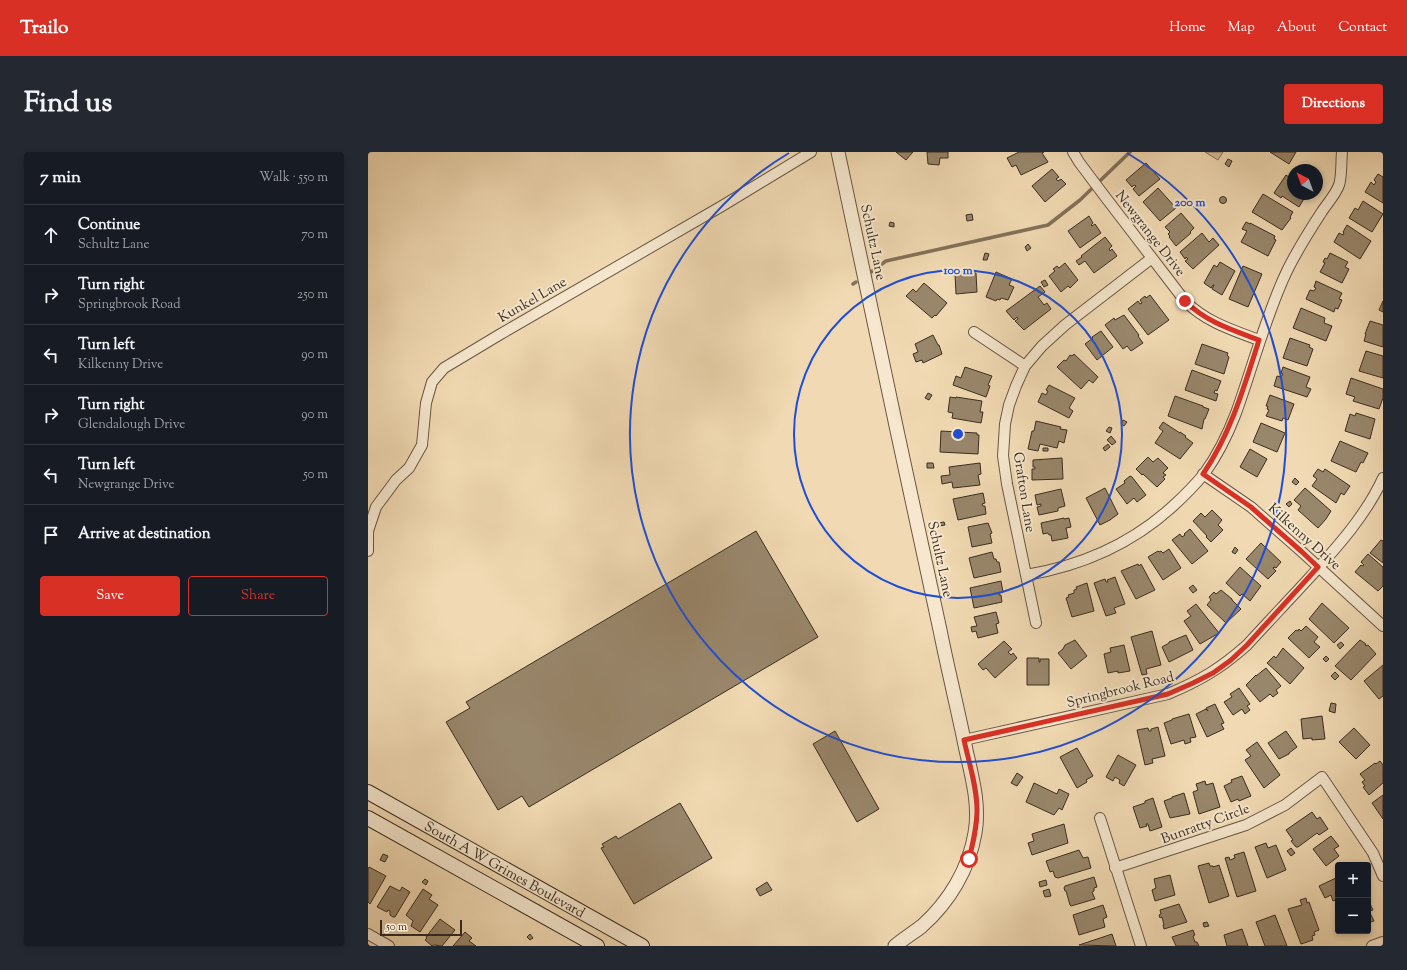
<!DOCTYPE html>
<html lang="en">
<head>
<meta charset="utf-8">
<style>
	:root { --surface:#171b24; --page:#242831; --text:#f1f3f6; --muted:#9ea1a6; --line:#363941; --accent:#d93025 }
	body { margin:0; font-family:"Sorts Mill Goudy",serif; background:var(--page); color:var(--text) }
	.controls { position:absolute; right:12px; bottom:12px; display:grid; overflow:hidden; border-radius:4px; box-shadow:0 2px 6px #0003 }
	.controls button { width:36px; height:36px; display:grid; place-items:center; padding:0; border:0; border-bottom:1px solid var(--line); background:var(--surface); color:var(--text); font:20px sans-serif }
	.compass { position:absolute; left:919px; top:12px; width:36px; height:36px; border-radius:50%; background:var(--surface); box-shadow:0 2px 6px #0003; rotate:319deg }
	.scale { position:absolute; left:12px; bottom:10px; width:82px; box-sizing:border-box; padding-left:4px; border:2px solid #3a2d20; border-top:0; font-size:11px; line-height:14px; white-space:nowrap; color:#3a2d20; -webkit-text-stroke:3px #f6e7ce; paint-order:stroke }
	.stop { position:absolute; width:12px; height:12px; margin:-9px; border:3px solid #d93025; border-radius:50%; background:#fff }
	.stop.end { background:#d93025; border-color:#fff; box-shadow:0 1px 4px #0008 }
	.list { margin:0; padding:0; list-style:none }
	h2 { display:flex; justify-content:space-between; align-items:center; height:52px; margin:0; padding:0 16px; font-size:17px }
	h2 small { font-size:13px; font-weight:400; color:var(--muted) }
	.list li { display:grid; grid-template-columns:26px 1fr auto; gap:12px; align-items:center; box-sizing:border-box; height:60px; padding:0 16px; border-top:1px solid var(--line) }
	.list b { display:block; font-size:15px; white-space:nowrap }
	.list p { margin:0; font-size:13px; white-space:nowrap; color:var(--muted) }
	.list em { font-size:13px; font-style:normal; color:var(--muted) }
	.actions { display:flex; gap:8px; padding:12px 16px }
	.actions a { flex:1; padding:9px 0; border:1px solid var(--accent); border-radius:4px; text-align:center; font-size:14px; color:var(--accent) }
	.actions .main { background:var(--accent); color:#fff }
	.icon { flex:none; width:22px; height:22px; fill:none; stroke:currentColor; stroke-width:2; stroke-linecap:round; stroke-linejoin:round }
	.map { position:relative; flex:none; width:1015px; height:794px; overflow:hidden; border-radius:4px }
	header { display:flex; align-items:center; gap:24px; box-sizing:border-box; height:56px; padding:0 20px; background:var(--accent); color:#fff }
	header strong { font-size:19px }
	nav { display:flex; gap:22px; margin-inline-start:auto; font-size:14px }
	.intro { display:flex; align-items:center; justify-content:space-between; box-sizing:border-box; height:96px; padding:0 24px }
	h1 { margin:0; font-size:28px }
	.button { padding:10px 18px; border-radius:4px; background:var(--accent); color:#fff; font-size:14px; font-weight:700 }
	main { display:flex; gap:24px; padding:0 24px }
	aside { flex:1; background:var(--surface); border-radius:4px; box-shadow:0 2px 6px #0003 }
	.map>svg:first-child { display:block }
	.green { fill:#d2bd9a; stroke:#86755d }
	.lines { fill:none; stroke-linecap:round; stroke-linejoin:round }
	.stream { stroke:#83715a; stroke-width:3.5 }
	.building { fill:#99876c; stroke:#3a2d20 }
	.minor-casing { stroke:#685845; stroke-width:12 }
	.tertiary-casing { stroke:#685845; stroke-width:15 }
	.secondary-casing { stroke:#3a2d20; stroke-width:16 }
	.minor { stroke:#f6e7ce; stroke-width:10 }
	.tertiary { stroke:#f6e7ce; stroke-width:13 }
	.secondary { stroke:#f6e7ce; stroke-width:14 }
	.route { stroke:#d93025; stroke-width:5 }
	.ring { fill:none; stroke:#1d4ed8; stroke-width:2 }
	.labels { text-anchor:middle; stroke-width:4; stroke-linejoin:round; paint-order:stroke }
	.street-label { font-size:14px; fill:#3a2d20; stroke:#f6e7ce }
	.centre { fill:#1d4ed8; stroke:#f6e7ce; stroke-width:2 }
	.ring-label { font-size:12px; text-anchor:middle; font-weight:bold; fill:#1d4ed8; stroke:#f6e7ce; stroke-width:4; stroke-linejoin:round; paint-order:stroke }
</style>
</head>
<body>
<header>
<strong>Trailo</strong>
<nav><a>Home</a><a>Map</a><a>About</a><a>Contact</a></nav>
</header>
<div class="intro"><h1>Find us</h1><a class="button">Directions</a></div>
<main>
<aside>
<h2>7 min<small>Walk · 550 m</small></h2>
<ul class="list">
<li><svg class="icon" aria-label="ahead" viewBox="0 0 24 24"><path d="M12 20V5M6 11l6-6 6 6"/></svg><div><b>Continue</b><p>Schultz Lane</p></div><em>70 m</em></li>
<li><svg class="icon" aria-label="right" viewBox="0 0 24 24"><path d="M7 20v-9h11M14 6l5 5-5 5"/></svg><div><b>Turn right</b><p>Springbrook Road</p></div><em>250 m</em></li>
<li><svg class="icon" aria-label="left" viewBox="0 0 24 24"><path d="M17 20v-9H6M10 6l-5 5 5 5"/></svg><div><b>Turn left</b><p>Kilkenny Drive</p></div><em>90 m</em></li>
<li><svg class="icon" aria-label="right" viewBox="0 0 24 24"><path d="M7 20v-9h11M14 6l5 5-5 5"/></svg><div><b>Turn right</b><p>Glendalough Drive</p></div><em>90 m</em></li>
<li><svg class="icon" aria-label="left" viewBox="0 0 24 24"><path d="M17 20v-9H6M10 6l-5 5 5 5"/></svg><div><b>Turn left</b><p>Newgrange Drive</p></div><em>50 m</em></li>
<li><svg class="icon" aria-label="arrive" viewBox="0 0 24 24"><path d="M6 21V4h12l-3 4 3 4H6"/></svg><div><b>Arrive at destination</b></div></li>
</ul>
<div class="actions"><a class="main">Save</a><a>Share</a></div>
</aside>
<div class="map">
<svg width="1015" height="794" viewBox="0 0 1015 794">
	<rect width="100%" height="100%" fill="#f1dab3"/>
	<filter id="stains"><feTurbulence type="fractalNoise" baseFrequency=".005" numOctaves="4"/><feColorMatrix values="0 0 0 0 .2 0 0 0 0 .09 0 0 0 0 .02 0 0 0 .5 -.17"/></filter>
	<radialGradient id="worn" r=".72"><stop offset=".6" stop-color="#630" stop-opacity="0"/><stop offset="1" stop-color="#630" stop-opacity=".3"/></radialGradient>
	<path class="green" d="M837 0H855L850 8Z"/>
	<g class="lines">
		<path class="stream" d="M503 120 518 109 680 73 712 48 762 0
			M485 132 488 130"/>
	</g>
	<path class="building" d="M528 0H545L538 8Z
		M559 0H580V6H572L571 13 560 12Z
		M651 0H676L674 1 680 10 653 23 648 13 644 15 639 6Z
		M902 0H928L921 12Z
		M860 7 864 9 861 15 857 12Z
		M778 11 792 27 771 44 765 37 768 34 766 33 764 35 758 28Z
		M684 17 691 25 688 27 690 29 693 27 698 32 677 50 664 34Z
		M1010 22 1015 25V51L997 40 1003 30 1006 33 1008 30 1006 28Z
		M918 23 925 28V42H936L935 43 937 45 931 55 914 44 913 46 906 41Z
		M790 36 808 56 792 69 775 50Z
		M895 42 925 60 922 65 923 66 914 78 884 60Z
		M851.5 48a3.5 3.5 0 1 1 7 0a3.5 3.5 0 1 1-7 0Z
		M995 49 1015 62 1004 80 981 66 987 56 990 58Z
		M813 61 826 76 822 80 823 81 808 94 801 85 802 84 800 82 802 80 797 75Z
		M604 62 605 68 599 69 598 63Z
		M721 64 725 71 723 73 724 74 727 72 733 81 712 96 700 79Z
		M522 70 526 71V75L521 74Z
		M878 70 882 72V71L907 84 906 87 908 88 900 104 873 90 879 79 874 77Z
		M979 73 1003 89 992 107 966 90 971 81 975 83 976 81 975 80Z
		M834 81 841 90 845 86 851 93 825 117 817 109 820 107 818 105 817 107 812 100Z
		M737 85 744 94 741 97 742 99 744 97 749 104 726 121 717 109 711 113 708 109 714 105 713 104Z
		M660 92 663 96 659 99 657 95Z
		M617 101 621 102 619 108H615Z
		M962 101 980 110 977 115 981 117 974 131 952 120 957 111 955 110 957 106 959 107Z
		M852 110 867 119 854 143 844 137 846 133H845L843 136 836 131 846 113 849 115Z
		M697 111 710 128 702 136 700 134 693 140 681 124 687 119 685 117 689 114 691 116Z
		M875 114 894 122 880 155 861 147Z
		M590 119H596V121H608L609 140 588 142 587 122H590Z
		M628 120 644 127 641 133 646 135 640 148 633 146 632 148 629 147 628 149 618 145Z
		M677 128 680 133 676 135 673 130Z
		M948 129 974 141 971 147 974 148 970 157 967 156 966 160 938 147 942 138 946 139 948 136 946 135Z
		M556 131 579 151 568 164 567 163 564 166 538 144 545 137 548 140Z
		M672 134 677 140 670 145 676 153 679 151 683 157 656 178 647 169 650 167 649 165 646 168 638 159Z
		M782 143 801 168 780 183 760 157 770 149 772 152 774 151 772 148 777 144 778 146Z
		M1015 149V160L1011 158Z
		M933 156 957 166 956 171 964 174 958 189 925 176Z
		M756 163 771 183 770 184 775 191 763 199 759 194 755 197 737 173 746 166 747 168Z
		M1002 169 1015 173V195L996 189 998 182H997Z
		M733 179 745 195 729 208 717 192 725 186 724 185Z
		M565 183 570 193H571L574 202 555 211 554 208 548 210 545 202 550 200 547 192Z
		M922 186 942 193 941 195 945 197 939 214 915 206Z
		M834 192 860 201 859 203 861 205 856 222 827 212Z
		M998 199 1015 204V226L991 219Z
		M706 202 730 225 725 231 721 228 713 237 689 215 696 208 698 209 702 203 704 204Z
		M597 215 624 224 620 233 622 234 618 245 585 233 588 224 593 226Z
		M915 215 942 225 938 235 943 237 939 245 906 234 909 224 913 225 915 222 913 221Z
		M824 218 853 229 849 239 847 238 846 241 850 242 848 249 817 238Z
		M983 226 1015 237V246L1011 257 985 249 987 245 978 242Z
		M681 233 707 246 701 256 705 259 701 266 670 250 674 241 678 243 680 239 678 238Z
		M560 241 564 243 561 248 557 246Z
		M902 243 926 252 920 268 915 266 914 269 898 264 901 258 899 257 900 254H898Z
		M807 244 835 254V255L841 257 837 267H836L834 277 800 264Z
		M582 245 588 246V245L614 249 612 260H615L613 271 584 266 585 261 580 260Z
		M988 261 1007 267 1002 287 977 279 982 262 987 264Z
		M755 268 759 270 756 274 753 272Z
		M668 269 693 275 692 277 699 278 696 291 691 289 689 296 672 292 670 299 660 297 664 279H666Z
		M795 270 812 281V280L818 284 817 285 825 291 812 307 787 291 795 279 791 276Z
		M893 271 917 281 909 300 885 290Z
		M741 275 744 276 742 281 738 279Z
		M573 279 609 281V283H611L610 302 572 300Z
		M743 284 748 290 744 293 739 288Z
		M972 289 1000 301 995 311 993 310 988 320 963 309Z
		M740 292 742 295 737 299 735 296Z
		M675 296H680V299H675Z
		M882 297 899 307 889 325 872 315Z
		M780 305 785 310 790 306 800 316 795 321 798 323 795 325 797 327 789 335 775 322 774 323 768 317Z
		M694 306 695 327 664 328V317H667V315H665V308Z
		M559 311H565L566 316H559Z
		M612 311 613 322 610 323 612 333 585 336 584 330 574 332 573 324 582 323 581 315Z
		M950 317 955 320 957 317 982 334 976 343 973 341 968 351 944 334 949 327 945 324Z
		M762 324 764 325 778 343 769 350 766 346 759 352 748 337 757 331 756 329Z
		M927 326 931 330 928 333 924 330Z
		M737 336 750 362 742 368 732 373 718 346Z
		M937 336 963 359 958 367 950 376 930 358 933 354 926 348Z
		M693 337 697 354 690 356V359L671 363 669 355 673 354V352L669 353 667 343Z
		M615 341 617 351 614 352 615 354H617L618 362 590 368 585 347Z
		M922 349 924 352 921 355 918 352Z
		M844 358 854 368 850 373 855 378 843 390 838 385 839 384 825 369 833 361 837 365Z
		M696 366V367L701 366 703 375 698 376 700 386 684 389 683 383H681L680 381 675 382 673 371Z
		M576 370 577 373 571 374 570 371Z
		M620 371 624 381 622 382 624 391 604 395 600 375Z
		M822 377 840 399 824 412 804 388 812 382 814 385 817 383 816 382Z
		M388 379 450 485 161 655 154 644 130 658 78 570 102 556 98 550Z
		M1013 388 1015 389V411L1002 401Z
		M893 391 913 410 908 416 906 415 905 416 908 419 900 427 878 407Z
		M867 395 870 398 867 402 864 400Z
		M801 397 813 416 795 428 780 405 790 399 791 400 793 399 795 401Z
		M624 400 626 407H628L629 410H631L633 420 606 426 601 406Z
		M1000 402 1015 415V434L1010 439 987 420 993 413 994 414 996 413 993 410Z
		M770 412 771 414 773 412 787 438 768 447 753 419Z
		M872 415 893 434 882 449 874 442 872 444 858 431Z
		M747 425 757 452 746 456 748 461 738 464 726 431 737 427 738 430H740L739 428Z
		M633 429 635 440 631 441V443H633L634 450 606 456 602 436Z
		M719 431 726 459 704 465 698 446 701 445 700 443 706 441V438L709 437 708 435Z
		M825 433 829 438 825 441 821 436Z
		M853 438 864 447V448L873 457 858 471 839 453 843 448 841 445 846 440 848 442Z
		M954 451 981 476 966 491 941 467Z
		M828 452 851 481 832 492 816 469 823 464 819 459Z
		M628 460 631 471 628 472 630 481 610 486 608 479 604 480 603 475 609 474 606 465Z
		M938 474 950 485 946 490 952 495 941 506 920 486 928 478 930 479 931 477 933 479Z
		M784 479 793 513 778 517 779 522 774 523 763 485Z
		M818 483 825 498 801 510 794 495 801 491V490Z
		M707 488 719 504 703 517 690 501 695 497 697 493Z
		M992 488 998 492 997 493 998 494 1000 493 1008 502 983 528 967 514Z
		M636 489 644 497 640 500 643 503 645 501 649 506 627 526 618 516 615 518 610 512Z
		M973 490 976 493 972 497 969 493Z
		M756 493 762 519 750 521V519L740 521 736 502 743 500 742 496Z
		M915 496 936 516 922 532 899 511 906 504 908 506Z
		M958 504 961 507 958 510 955 507Z
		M659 506H671V510H672V507H681V533H659Z
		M1015 513V544L1011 547 996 529Z
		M898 516 913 534 908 538 910 541 905 545 902 542 892 550 878 533 888 523V524Z
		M967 520 971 524 967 528 963 524Z
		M871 536 882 552 879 554 882 558 877 562 874 557 865 563 856 550 864 545 862 542Z
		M963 551 968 552 967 561 961 559Z
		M847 552 856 571 853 572 856 577 839 585 828 562 838 557 840 559 838 556Z
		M821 562 828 585 822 586 823 590 817 592 816 588 803 592 796 571 804 568V567Z
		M954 564 957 587 944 588V586L935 587 933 567Z
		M790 575 797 604 784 607 785 611 777 613 769 578 780 576 781 579H783V577Z
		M986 576 1002 593 988 607 971 590Z
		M467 579 511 657 489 670 445 592Z
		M918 579 929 595 921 601V602L911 607 900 591Z
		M889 590 912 623 896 636 877 608 883 604 878 598Z
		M709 596 725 624 718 628 719 630 709 636 692 605Z
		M750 603 768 613 756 634 751 631 752 628 747 625 745 629 738 625Z
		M1012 609 1015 613V631L1001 643 995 635 997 634 994 630 997 628 992 622 1007 611 1008 612Z
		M649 621 655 625 649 634 643 631Z
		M874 624 883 644 871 649 870 647 863 650 856 634 864 630 863 628Z
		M837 629 838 633 845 631 852 655 831 662 825 640 830 638 828 632Z
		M666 631 689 642 691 637 701 642 694 658 691 656 686 663 658 650Z
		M816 641 822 662 802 666 796 649 804 646V645Z
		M1015 643V667L1004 651Z
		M785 646 794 675 782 679 780 672H778L779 674 772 676 765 655 777 651V649Z
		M312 651 344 706 266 752 233 696 236 695 234 692 248 684 250 687Z
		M944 660 949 667 952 665 960 677 951 683 949 681 930 695H928L923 689 925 688 918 678Z
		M696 672 700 691 664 703 660 691 666 689 664 682Z
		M963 684 971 694 966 697 971 704 958 714 945 697Z
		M898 691 900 696 908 693 918 718 899 726 887 695Z
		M923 696 927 701 923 704 919 699Z
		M711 698 715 706 720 705 723 716 690 726 687 725 685 719 682 720 678 709Z
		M876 700 888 739 869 745 857 706 861 705 862 708 867 706 866 703Z
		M15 702 20 704 17 710 12 708Z
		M841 711 842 714H845V715L851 713 861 744 841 751 830 714Z
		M1 715 18 724 2 752 0 750V717Z
		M802 723 807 743 787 749 784 738 788 736 786 727Z
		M726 725 729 735 726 736V739L724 740 727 747 703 754 702 753 698 739H697L696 736 697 734Z
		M970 725V747L965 749 963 743 957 746 951 734Z
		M57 727 60 729 58 733 54 730Z
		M678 728 679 733 672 735 671 730Z
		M399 730 404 738 392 744 388 737Z
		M22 734 32 739 34 735 42 740 27 765H25L22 763V759L20 758 19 760 9 755Z
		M55 737 64 743 61 747 70 753 52 780 43 774 45 769 38 763Z
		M681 737 683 744 677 745 675 739Z
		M938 746 939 751 941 750 951 778 946 780 947 783 944 784 945 788 933 792 920 757 934 753 932 748Z
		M1000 748 1005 758 1001 759 1006 769 1000 771Z
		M811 752 819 770 796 777 795 773H796L794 765 792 766 791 763 793 762 792 758Z
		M735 753 739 765 735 767 737 775 711 783 705 763Z
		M907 763 919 794H897L888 770Z
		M72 767 87 778 74 794 66 793 64 794 57 788 59 786 58 785Z
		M839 770 841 774 836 775 835 771Z
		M874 777 880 794H859L856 783Z
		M825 778 827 783 825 784 827 790H829L831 794H808L804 785Z
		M97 780 104 786 101 789 108 794H85Z
		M162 782 165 786 162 788 159 785Z
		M744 782 748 794 711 793Z"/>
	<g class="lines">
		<defs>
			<path id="minor" d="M705 0 711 10 738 46 817 149C838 170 864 178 891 188
				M606 180 657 214
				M835 322 883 355 933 399 1015 474
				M0 399V379L8 355 28 328 41 316 54 293 58 251 64 230 76 216 131 183 354 54 443 0
				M658 423C713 414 763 392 804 355 815 345 826 334 836 322 849 304 860 282 868 261 885 214 897 166 918 121 928 100 940 81 953 61 958 53 968 42 971 33 974 24 973 9 974 0
				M668 471 639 332 635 304 637 272 641 253 648 234 657 214 674 194 697 173 784 106
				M596 588 800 542C833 528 852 517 879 493 900 470 922 447 943 424 970 394 998 363 1015 326
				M732 666 773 794
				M747 716 878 673 917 653 954 625 1005 701 1015 724
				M0 782 21 794
				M1004 794 1015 790"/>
			<path id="tertiary" d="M470 0C504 159 537 319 572 478 580 518 590 558 598 598 604 625 612 653 607 681 601 717 581 750 554 774 545 781 535 787 527 794"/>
			<g id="secondary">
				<path id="s1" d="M0 640 274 794"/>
				<path d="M0 666 229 794"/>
			</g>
		</defs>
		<use href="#minor" class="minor-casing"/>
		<use href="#tertiary" class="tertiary-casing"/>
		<use href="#secondary" class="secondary-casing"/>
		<use href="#minor" class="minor"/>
		<use href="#tertiary" class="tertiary"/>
		<use href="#secondary" class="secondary"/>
	</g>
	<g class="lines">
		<path class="route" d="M601 707C605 691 609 675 609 658 609 635 601 611 596 588L800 542 825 531 845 521 863 508 879 493 950 415 933 399 883 355 835 322C863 281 876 235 891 188 864 178 838 170 817 149"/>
	</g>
	<g class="ring">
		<circle cx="590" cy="282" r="164"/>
		<path d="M759 1A328 328 0 1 1 421 1"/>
	</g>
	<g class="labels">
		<g class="street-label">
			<text transform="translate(783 81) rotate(52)" y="5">Newgrange Drive</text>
			<text transform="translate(506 90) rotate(78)" y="5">Schultz Lane</text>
			<text transform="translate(164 147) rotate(-30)" y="5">Kunkel Lane</text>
			<text transform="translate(657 340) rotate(81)" y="5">Grafton Lane</text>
			<text transform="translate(937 384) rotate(42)" y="5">Kilkenny Drive</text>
			<text transform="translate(573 407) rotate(78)" y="5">Schultz Lane</text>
			<text transform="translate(752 537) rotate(-14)" y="5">Springbrook Road</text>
			<text transform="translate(837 671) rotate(-20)" y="5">Bunratty Circle</text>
			<text dy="5" stroke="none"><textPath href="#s1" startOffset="157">South A W Grimes Boulevard</textPath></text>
		</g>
	</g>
	<circle cx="590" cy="282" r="6" class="centre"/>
	<g class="ring-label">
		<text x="822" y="54">200 m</text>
		<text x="590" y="122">100 m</text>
	</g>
	<rect width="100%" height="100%" filter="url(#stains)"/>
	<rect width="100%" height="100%" fill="url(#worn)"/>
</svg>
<div class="controls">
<button>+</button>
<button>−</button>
</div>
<svg class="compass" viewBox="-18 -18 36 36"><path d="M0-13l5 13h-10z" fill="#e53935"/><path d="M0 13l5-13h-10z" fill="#9ea1a6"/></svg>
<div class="scale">50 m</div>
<div class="stop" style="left:601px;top:707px"></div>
<div class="stop end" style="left:817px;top:149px"></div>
</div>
</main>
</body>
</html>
